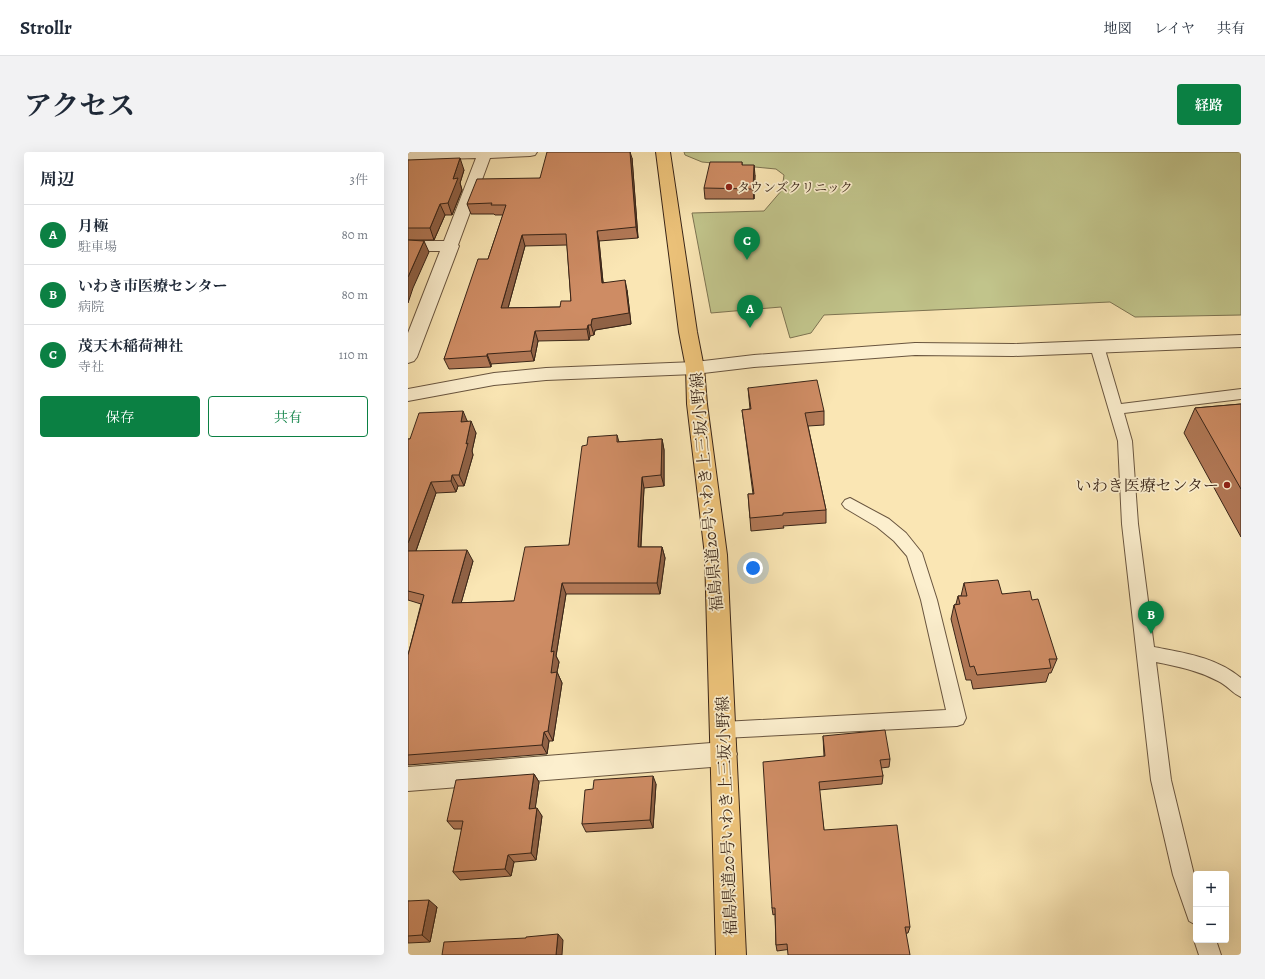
<!DOCTYPE html>
<html lang="ja">
<head>
<meta charset="utf-8">
<style>
	body { margin:0; font-family:Alegreya,"Noto Serif JP",serif; background:#f2f2f3; color:#1f2937 }
	.controls { position:absolute; right:12px; bottom:12px; display:grid; overflow:hidden; border-radius:4px; box-shadow:0 4px 16px #0002 }
	.controls button { width:36px; height:36px; display:grid; place-items:center; padding:0; border:0; border-bottom:1px solid #e0e1e3; background:#fff; color:#1f2937; font:20px sans-serif }
	.you { position:absolute; left:345px; top:416px; width:14px; height:14px; margin:-10px; border:3px solid #fff; border-radius:50%; background:#1a73e8; box-shadow:0 0 0 6px #1a73e833 }
	.badge { display:grid; place-items:center; width:26px; height:26px; border-radius:50%; background:#0b8043; color:#fff; font-size:13px; font-weight:700 }
	.pin { position:absolute; translate:-50% -33px; filter:drop-shadow(0 1px 2px #0008) }
	.pin::after { content:''; position:absolute; top:21px; width:14px; height:12px; background:inherit; clip-path:polygon(0 0,100% 0,50% 100%) }
	.list { margin:0; padding:0; list-style:none }
	h2 { display:flex; justify-content:space-between; align-items:center; height:52px; margin:0; padding:0 16px; font-size:17px }
	h2 small { font-size:13px; font-weight:400; color:#747a83 }
	.list li { display:grid; grid-template-columns:26px 1fr auto; gap:12px; align-items:center; box-sizing:border-box; height:60px; padding:0 16px; border-top:1px solid #e0e1e3 }
	.list b { display:block; font-size:15px; white-space:nowrap }
	.list p { margin:0; font-size:13px; white-space:nowrap; color:#747a83 }
	.list em { font-size:13px; font-style:normal; color:#747a83 }
	.actions { display:flex; gap:8px; padding:12px 16px }
	.actions a { flex:1; padding:9px 0; border:1px solid #0b8043; border-radius:4px; text-align:center; font-size:14px; color:#0b8043 }
	.actions .main { background:#0b8043; color:#fff }
	.map { position:relative; flex:none; width:833px; height:803px; overflow:hidden; border-radius:4px }
	header { display:flex; align-items:center; gap:24px; box-sizing:border-box; height:56px; padding:0 20px; background:#fff; border-bottom:1px solid #e0e1e3 }
	header strong { font-size:19px }
	nav { display:flex; gap:22px; margin-inline-start:auto; font-size:14px }
	.intro { display:flex; align-items:center; justify-content:space-between; box-sizing:border-box; height:96px; padding:0 24px }
	h1 { margin:0; font-size:28px }
	.button { padding:10px 18px; border-radius:4px; background:#0b8043; color:#fff; font-size:14px; font-weight:700 }
	main { display:flex; gap:24px; padding:0 24px }
	aside { flex:1; background:#fff; border-radius:4px; box-shadow:0 4px 16px #0002 }
	.map>svg:first-child { display:block }
	.green { fill:#c1c48b; stroke:#7d7452 }
	.lines { fill:none; stroke-linecap:round; stroke-linejoin:round }
	.service-casing { stroke:#69553f; stroke-width:2 }
	.minor-casing { stroke:#69553f; stroke-width:2 }
	.tertiary-casing { stroke:#69553f; stroke-width:2 }
	.primary-casing { stroke:#392518; stroke-width:2 }
	.service { fill:#fcefce; fill-rule:evenodd }
	.minor { fill:#fcefce; fill-rule:evenodd }
	.tertiary { fill:#fcefce; fill-rule:evenodd }
	.primary { fill:#edc37a; fill-rule:evenodd }
	.wall { fill:#b17856; stroke:#392518; fill-rule:evenodd }
	.shaded-wall { fill:#906246; stroke:#392518 }
	.building { fill:#ce8c64; stroke:#392518; fill-rule:evenodd }
	.poi-dot { fill:#8f2418; stroke:#fcefce; stroke-width:1.5 }
	.labels { text-anchor:middle; stroke-width:3.5; stroke-linejoin:round; paint-order:stroke }
	.far-poi-label { font-size:13px; fill:#392518; stroke:#fcefce; text-anchor:start }
	.poi-label { font-size:16px; fill:#392518; stroke:#fcefce; text-anchor:end }
	.street-label { font-size:16px; fill:#392518; stroke:#fcefce }
</style>
</head>
<body>
<header>
<strong>Strollr</strong>
<nav><a>地図</a><a>レイヤ</a><a>共有</a></nav>
</header>
<div class="intro"><h1>アクセス</h1><a class="button">経路</a></div>
<main>
<aside>
<h2>周辺<small>3件</small></h2>
<ul class="list">
<li><span class="badge">A</span><div><b>月極</b><p>駐車場</p></div><em>80 m</em></li>
<li><span class="badge">B</span><div><b>いわき市医療センター</b><p>病院</p></div><em>80 m</em></li>
<li><span class="badge">C</span><div><b>茂天木稲荷神社</b><p>寺社</p></div><em>110 m</em></li>
</ul>
<div class="actions"><a class="main">保存</a><a>共有</a></div>
</aside>
<div class="map">
<svg width="833" height="803" viewBox="0 0 833 803">
	<rect width="100%" height="100%" fill="#fae6b4"/>
	<filter id="stains"><feTurbulence type="fractalNoise" baseFrequency=".005" numOctaves="4"/><feColorMatrix values="0 0 0 0 .2 0 0 0 0 .09 0 0 0 0 .02 0 0 0 .5 -.17"/></filter>
	<radialGradient id="worn" r=".72"><stop offset=".6" stop-color="#630" stop-opacity="0"/><stop offset="1" stop-color="#630" stop-opacity=".3"/></radialGradient>
	<path class="green" d="M276,0H833V163L727,165L702,150L416,163L403,181L382,186L373,155L303,161L284,61L356,59L374,38L376,23L368,17L294,10L277,3Z"/>
	<g class="lines">
		<g class="service-casing">
			<path id="service" d="M689,190L694,191L696,194L713,252L833,237V247L716,261L724,289L730,372L746,495C776,501 808,505 833,526V545C824,541 819,533 810,529C789,518 771,515 748,510L763,628L788,731V773L781,769L765,723L743,628L714,372L710,289L682,194L684,191Z
				M442,346L481,367L498,381L514,401L529,448L558,566L555,572L549,574L315,586L308,584L306,578L308,572L315,570L538,558L513,448L499,404L486,389L469,375L437,356L434,352L437,348Z
				M788,784V788H808L813,803H791L786,788Z"/>
		</g>
		<g class="minor-casing">
			<path id="minor" d="M0,0H129L127,3L122,4L82,6L50,93L51,94L9,205L6,209L0,211V181L32,99H0V89H36L68,6L0,8Z
				M316,590L325,594L329,602L325,610L316,614L0,639V615Z"/>
		</g>
		<g class="tertiary-casing">
			<path id="tertiary" d="M833,183V195L605,204L507,203L346,215L287,222L138,228L86,233L0,249V237L86,221L138,216L287,210L346,203L507,191L605,192Z"/>
		</g>
		<g class="primary-casing">
			<path id="primary" d="M248,0H262L289,180L296,216L299,252L319,403L338,803H308L297,403L279,252L278,216L271,180Z"/>
		</g>
		<use href="#service" class="service"/>
		<use href="#minor" class="minor"/>
		<use href="#tertiary" class="tertiary"/>
		<use href="#primary" class="primary"/>
	</g>
	<path class="wall" d="M224,6L230,86L191,89L195,130L219,138L223,172L187,178L186,183L182,184L181,188L130,189L126,209L83,212V215L41,217L36,207L80,107L95,63H87L86,62H63L59,52L132,26ZM159,93L163,149L152,155L100,156L117,94Z
		M0,8L56,18L52,31L54,38L44,63H37L26,88H0Z
		M334,10V13L347,23L346,47H297L296,36Z
		M340,236L416,259V273L400,274L418,358V371L375,374L376,376L343,379L340,342H345L336,272L334,258L342,257Z
		M833,252V385L776,281L787,256Z
		M60,269L68,281L64,299L65,303L56,334H50L48,340L28,341L8,399L65,409L53,451L106,449L161,393L179,293L209,283L211,290L254,287L256,298V334L236,336L233,395H254L257,406L252,442H158L148,504L151,510L149,520L154,531L145,589H141L139,602L0,613V503L13,452L0,448V287H2Z
		M556,431L594,442L624,448L649,507L643,521H641L638,530L565,537L563,528H558L543,467L546,453L548,452L550,444H553Z
		M415,584L482,607L481,615L473,616L475,624L474,632L411,638L416,678L502,775L500,781L369,799L368,793L367,762L365,763L364,756L416,604Z
		M126,622L131,630L127,656L134,664L128,708L106,710L103,724L52,728L45,720L54,677H46L39,669Z
		M248,632L245,676L178,680L174,672L185,637Z
		M0,749L29,755L22,790L0,791Z"/>
	<path class="shaded-wall" d="M222,0L224,6L230,86L228,75Z
		M52,6L56,18L52,31L54,38L44,63L40,51L45,27Z
		M346,13L347,23L346,47L345,37Z
		M32,52L37,63L26,88L22,76Z
		M189,79L191,89L196,141L194,131Z
		M114,83L117,94L97,167L93,156Z
		M16,89L21,100L5,136L0,151V125Z
		M217,128L219,138L223,172L187,178L186,183L183,173L184,167Z
		M180,173L182,184L181,188L179,177Z
		M127,179L130,189L126,209L123,199Z
		M79,202L83,212V215L79,204Z
		M55,259L60,271L53,270Z
		M63,269L68,281L64,299L65,303L56,334L51,323Z
		M254,287L256,298V334L253,323Z
		M44,323L50,334L48,340L43,329Z
		M234,325L236,336L232,406L230,395Z
		M23,330L28,341L4,410L0,404V391Z
		M254,395L257,406L252,442L249,431Z
		M59,398L65,409L50,462L44,451Z
		M154,431L158,442L148,504L151,510L149,520L154,531L145,589L140,579L143,521V500Z
		M136,580L141,589L139,602L134,593Z
		M126,622L131,630L126,665L121,657Z
		M245,624L248,632L245,676L242,668Z
		M129,656L134,664L128,708L123,701Z
		M100,703L106,710L103,724L97,717Z
		M21,748L29,755L22,790L14,783Z
		M150,782L155,788L154,803H148Z"/>
	<path class="building" d="M139,0H222L228,75L189,79L194,131L217,128L221,161L184,167L183,173H180L179,177L127,179L123,199L79,202V204L36,207L70,107H80L98,53H83L84,51L59,52L69,27L132,26ZM158,82L163,149H153L152,155L93,156L114,83Z
		M52,6L45,27L50,26L40,51L32,52L22,76H0V8Z
		M302,10H334V13H346L345,37L296,36Z
		M0,88L16,89L0,125Z
		M409,228L416,259L397,261L418,358L375,361V363L342,366L340,342H346L334,258L343,257L340,236Z
		M833,252V337L787,256Z
		M55,259L53,270L63,269L58,292L60,291L51,323H44L43,329L23,330L0,391V287H2L11,261Z
		M209,283V290L254,287L253,323L234,325L230,395H254L249,431H154L143,500L146,499L143,521L149,520L140,579L136,580L134,593L0,603V503L16,443L0,439V399L59,398L44,451L106,449L117,395L161,393L174,294L179,293L180,285Z
		M590,428L594,442L622,439L624,448L630,447L649,507H641L643,516L569,523L566,514L562,515L546,453L552,452L550,444H559L556,431Z
		M477,578L482,607L472,608L475,624L411,630L416,678L489,673L502,775H497L502,803H380L379,792L368,793L367,756H364L355,610L417,604L415,584Z
		M126,622L121,657L129,656L123,701L100,703L97,717L45,720L55,669H39L48,628Z
		M245,624L242,668L174,672L177,638L185,637L186,628Z
		M21,748L14,783L0,784V749Z
		M150,782L148,803H34L36,790L118,786V785Z"/>
	<g class="poi-dot">
		<circle cx="321" cy="35" r="4"/>
		<circle cx="819" cy="333" r="4"/>
	</g>
	<g class="labels">
		<g class="far-poi-label">
			<text x="329" y="40">タウンズクリニック</text>
		</g>
		<g class="poi-label">
			<text x="811" y="339">いわき医療センター</text>
		</g>
		<g class="street-label">
			<text transform="translate(298 340) rotate(-95)" y="6">福島県道20号いわき上三坂小野線</text>
			<text transform="translate(318 664) rotate(-92)" y="6">福島県道20号いわき上三坂小野線</text>
		</g>
	</g>
	<rect width="100%" height="100%" filter="url(#stains)"/>
	<rect width="100%" height="100%" fill="url(#worn)"/>
</svg>
<div class="controls">
<button>+</button>
<button>−</button>
</div>
<div class="you"></div>
<div class="pin badge" style="left:342px;top:176px">A</div>
<div class="pin badge" style="left:743px;top:482px">B</div>
<div class="pin badge" style="left:339px;top:108px">C</div>
</div>
</main>
</body>
</html>
